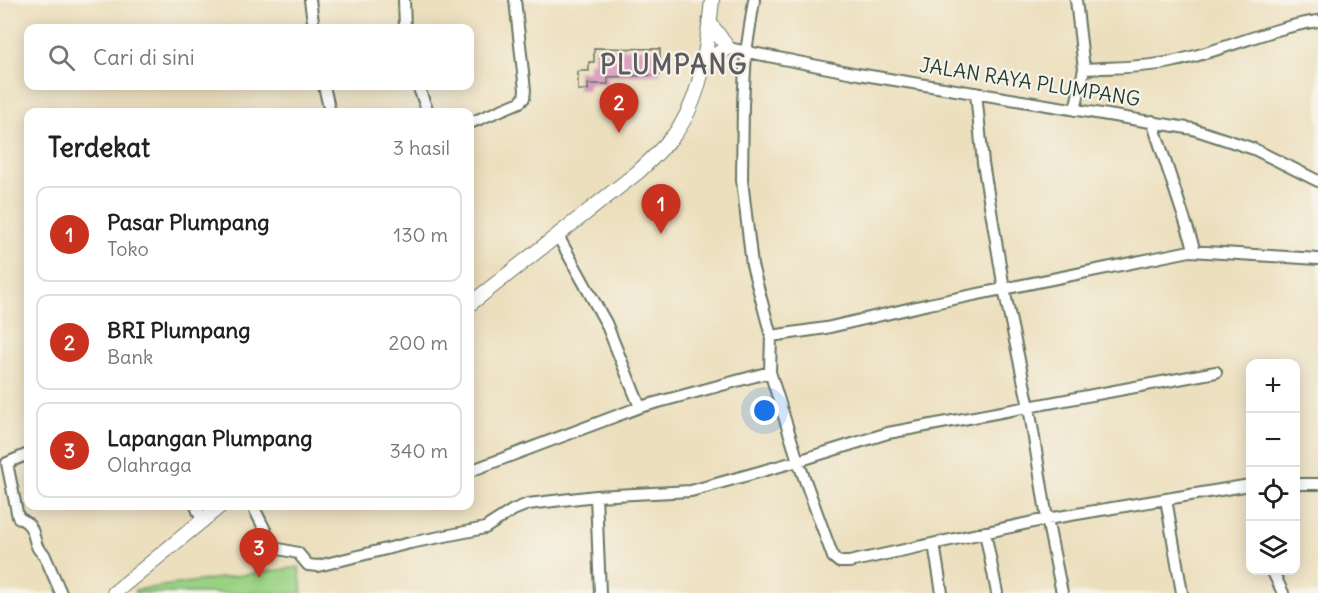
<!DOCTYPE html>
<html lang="id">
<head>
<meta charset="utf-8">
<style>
	body { margin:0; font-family:Delius,sans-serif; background:#f2f2f2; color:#222 }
	.controls { position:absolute; right:18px; bottom:18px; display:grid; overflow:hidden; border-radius:12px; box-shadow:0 3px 15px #0003 }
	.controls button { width:54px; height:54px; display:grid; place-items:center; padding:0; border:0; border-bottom:2px solid #e0e0e0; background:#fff; color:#222; font:30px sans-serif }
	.you { position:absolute; left:765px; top:411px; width:21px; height:21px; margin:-15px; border:4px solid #fff; border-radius:50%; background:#1a73e8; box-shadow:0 0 0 9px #1a73e833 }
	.badge { display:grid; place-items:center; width:39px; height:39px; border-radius:50%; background:#c8321e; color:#fff; font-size:20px; font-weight:700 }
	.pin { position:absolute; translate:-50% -50px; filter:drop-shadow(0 2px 3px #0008) }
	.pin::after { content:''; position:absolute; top:32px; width:21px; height:18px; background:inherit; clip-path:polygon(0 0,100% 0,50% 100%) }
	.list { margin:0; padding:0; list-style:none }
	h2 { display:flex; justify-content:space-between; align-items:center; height:78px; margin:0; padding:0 24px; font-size:26px }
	h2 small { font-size:20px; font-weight:400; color:#767676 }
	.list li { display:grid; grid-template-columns:39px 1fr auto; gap:18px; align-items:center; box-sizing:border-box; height:96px; margin:0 12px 12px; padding:0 12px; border:2px solid #e0e0e0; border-radius:12px }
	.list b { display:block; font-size:22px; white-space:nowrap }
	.list p { margin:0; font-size:20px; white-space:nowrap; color:#767676 }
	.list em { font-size:20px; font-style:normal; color:#767676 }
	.icon { flex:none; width:33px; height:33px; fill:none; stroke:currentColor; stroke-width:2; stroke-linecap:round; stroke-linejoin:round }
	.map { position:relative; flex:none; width:1318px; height:593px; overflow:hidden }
	.search { position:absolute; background:#fff; box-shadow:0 3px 15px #0003; left:24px; top:24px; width:450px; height:66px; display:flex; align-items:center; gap:15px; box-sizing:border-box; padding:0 21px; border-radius:12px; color:#767676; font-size:22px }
	.panel { position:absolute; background:#fff; box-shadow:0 3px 15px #0003; left:24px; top:108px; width:450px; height:402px; border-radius:12px }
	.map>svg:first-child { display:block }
	.grass { fill:#9ad284; stroke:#5c885c; stroke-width:1.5 }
	.building { fill:#d18fb8 }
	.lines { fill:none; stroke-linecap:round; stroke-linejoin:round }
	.minor-casing { stroke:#677664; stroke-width:14 }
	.major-casing { stroke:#677664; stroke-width:16 }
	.minor { stroke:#fff; stroke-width:10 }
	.major { stroke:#fff; stroke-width:14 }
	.labels { text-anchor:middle; stroke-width:4.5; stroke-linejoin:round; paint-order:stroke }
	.street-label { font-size:20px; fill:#1f3d34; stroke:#f7f3e8 }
	.district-label { font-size:26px; font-weight:bold; letter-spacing:1.5px; fill:#5d5a62; stroke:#f7f3e8 }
</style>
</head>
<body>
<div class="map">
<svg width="1318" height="593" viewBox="0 0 1318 593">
	<rect width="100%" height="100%" fill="#f7f3e8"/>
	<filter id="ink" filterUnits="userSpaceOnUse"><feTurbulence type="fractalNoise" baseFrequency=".0167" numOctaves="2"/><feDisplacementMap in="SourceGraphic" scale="12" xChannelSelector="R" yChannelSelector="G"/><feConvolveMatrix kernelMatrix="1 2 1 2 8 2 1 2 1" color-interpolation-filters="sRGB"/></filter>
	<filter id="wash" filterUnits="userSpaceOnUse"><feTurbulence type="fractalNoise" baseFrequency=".008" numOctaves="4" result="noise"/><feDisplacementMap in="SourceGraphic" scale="24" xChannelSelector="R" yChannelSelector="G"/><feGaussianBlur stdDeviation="1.35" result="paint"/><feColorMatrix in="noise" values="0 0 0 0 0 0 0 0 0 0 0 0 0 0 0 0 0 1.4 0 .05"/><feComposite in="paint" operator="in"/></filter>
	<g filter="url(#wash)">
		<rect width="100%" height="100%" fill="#ecdfbd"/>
		<path class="grass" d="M299,567L302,593H135V590Z"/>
		<g id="blocks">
			<path class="building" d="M594,48L660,49V75L608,77V84H588V90H578V71H589V62H594Z"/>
		</g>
	</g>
	<g filter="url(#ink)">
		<use href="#blocks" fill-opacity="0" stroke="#677664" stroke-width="1.5"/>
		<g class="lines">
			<g class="minor-casing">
				<path id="minor" d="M310,0L314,28
					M404,0L405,28
					M754,0L746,52L743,104L742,180L752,265L771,336L770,372L798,461L833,557L839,562H849L1047,519L1250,485
					M728,48L858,74L1193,129L1254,149L1318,181
					M1084,69C1112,67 1143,68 1171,62C1221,52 1268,28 1318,21
					M324,86L330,112
					M418,86L428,112
					M976,93L983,163L1004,289L1029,407L1047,519L1062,593
					M1075,110L1084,69L1076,0
					M1152,121L1195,251
					M470,123L520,102L524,98L525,90L515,0
					M558,236L606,323L640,407
					M771,336L826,328L929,304L1190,251L1318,259
					M28,454L7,463L18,517C21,519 24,520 27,523C37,531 32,548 44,554L61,593
					M470,471L640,407L770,372
					M1296,484H1318
					M596,496L600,593
					M1166,499L1182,593
					M196,506L202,521
					M253,506L274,548L298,553L308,565L318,566L410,543L485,528L513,510L528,504L596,496L691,491L798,461L888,433L1216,372
					M985,532L997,593
					M934,544L942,593
					M1272,570L1283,593"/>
			</g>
			<g class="major-casing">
				<path id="major" d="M703,61L728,48L709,22
					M470,304L638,172C651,160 663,148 674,135C703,97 707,45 712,0
					M114,593L220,506"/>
			</g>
			<use href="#minor" class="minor"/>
			<use href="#major" class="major"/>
		</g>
	</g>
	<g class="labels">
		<g class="street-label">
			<text transform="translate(1030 82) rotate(9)" y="7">JALAN RAYA PLUMPANG</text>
		</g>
		<g class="district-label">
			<text x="674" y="74">PLUMPANG</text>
		</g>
	</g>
</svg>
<div class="controls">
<button>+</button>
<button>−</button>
<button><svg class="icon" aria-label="locate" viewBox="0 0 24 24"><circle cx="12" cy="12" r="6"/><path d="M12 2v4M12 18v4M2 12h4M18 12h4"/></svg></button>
<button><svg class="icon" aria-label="layers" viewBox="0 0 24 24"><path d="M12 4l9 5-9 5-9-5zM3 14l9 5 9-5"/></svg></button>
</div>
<div class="you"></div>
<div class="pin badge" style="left:661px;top:234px">1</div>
<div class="pin badge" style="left:619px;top:133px">2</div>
<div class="pin badge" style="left:259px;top:578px">3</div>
<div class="search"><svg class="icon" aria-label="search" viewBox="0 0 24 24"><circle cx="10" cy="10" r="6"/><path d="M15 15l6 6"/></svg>Cari di sini</div>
<section class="panel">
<h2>Terdekat<small>3 hasil</small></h2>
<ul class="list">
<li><span class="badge">1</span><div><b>Pasar Plumpang</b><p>Toko</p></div><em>130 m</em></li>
<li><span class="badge">2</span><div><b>BRI Plumpang</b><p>Bank</p></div><em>200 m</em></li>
<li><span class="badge">3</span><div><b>Lapangan Plumpang</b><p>Olahraga</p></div><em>340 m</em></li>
</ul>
</section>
</div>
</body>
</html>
